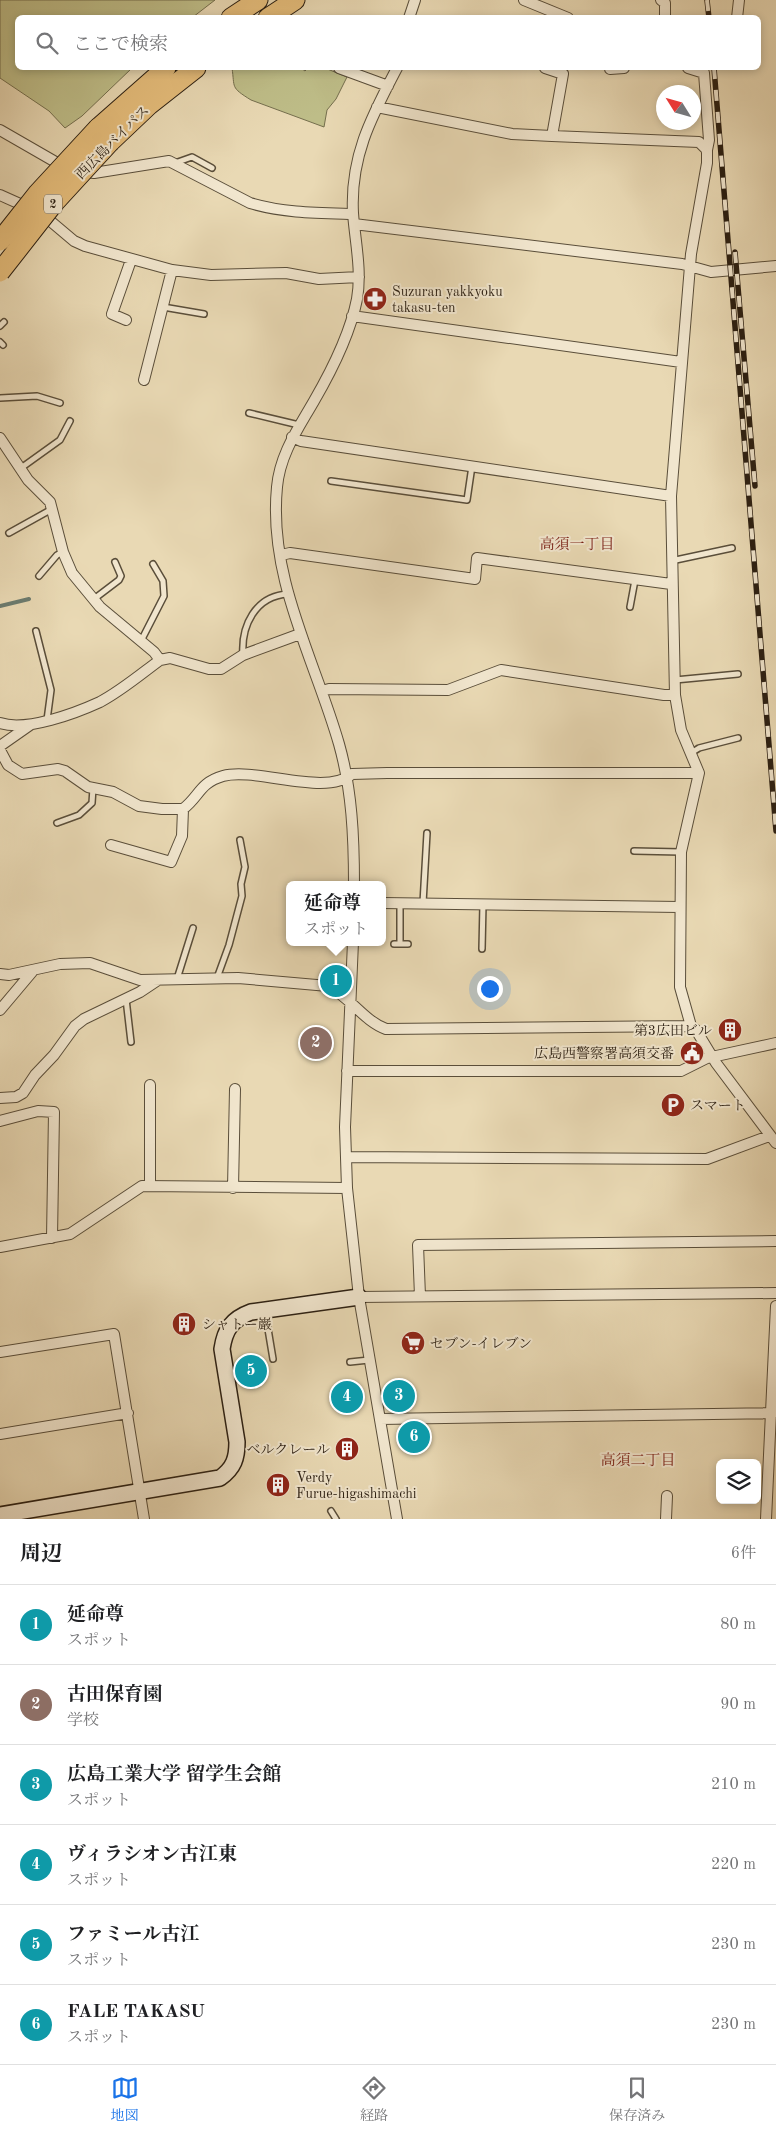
<!DOCTYPE html>
<html lang="ja">
<head>
<meta charset="utf-8">
<style>
	body { margin:0; font-family:"Old Standard TT","Noto Serif JP",serif; background:#f6f6f6; color:#202124 }
	.controls { position:absolute; right:15px; bottom:15px; display:grid; overflow:hidden; border-radius:8px; box-shadow:0 2px 8px #0003 }
	.controls button { width:45px; height:45px; display:grid; place-items:center; padding:0; border:0; border-bottom:1px solid #e0e0e0; background:#fff; color:#202124; font:25px sans-serif }
	.compass { position:absolute; left:656px; top:85px; width:45px; height:45px; border-radius:50%; background:#fff; box-shadow:0 2px 8px #0003; rotate:307deg }
	.you { position:absolute; left:489px; top:988px; width:18px; height:18px; margin:-12px; border:4px solid #fff; border-radius:50%; background:#1a73e8; box-shadow:0 0 0 8px #1a73e833 }
	.badge { display:grid; place-items:center; width:32px; height:32px; border-radius:50%; background:#1a73e8; color:#fff; font-size:16px; font-weight:700 }
	.pin { position:absolute; translate:-50% -50%; border:2px solid #fff; box-shadow:0 1px 5px #0006 }
	.popup { position:absolute; left:286px; top:881px; width:100px; height:65px; box-sizing:border-box; display:grid; place-content:center; border-radius:8px; background:#fff; filter:drop-shadow(0 1px 4px #0005); font-size:16px; white-space:nowrap; color:#757577 }
	.popup b { font-size:19px; color:#202124 }
	.popup::after { content:''; position:absolute; left:50%; top:100%; margin-left:-10px; border:10px solid transparent; border-top-color:#fff }
	.list { margin:0; padding:0; list-style:none }
	h2 { display:flex; justify-content:space-between; align-items:center; height:65px; margin:0; padding:0 20px; font-size:21px }
	h2 small { font-size:16px; font-weight:400; color:#757577 }
	.list li { display:grid; grid-template-columns:32px 1fr auto; gap:15px; align-items:center; box-sizing:border-box; height:80px; padding:0 20px; border-top:1px solid #e0e0e0 }
	.list b { display:block; font-size:19px; white-space:nowrap }
	.list p { margin:0; font-size:16px; white-space:nowrap; color:#757577 }
	.list em { font-size:16px; font-style:normal; color:#757577 }
	.icon { flex:none; width:28px; height:28px; fill:none; stroke:currentColor; stroke-width:2; stroke-linecap:round; stroke-linejoin:round }
	.map { position:relative; flex:none; width:776px; height:1519px; overflow:hidden }
	.search { position:absolute; background:#fff; box-shadow:0 2px 8px #0003; left:15px; right:15px; top:15px; height:55px; display:flex; align-items:center; gap:12px; box-sizing:border-box; padding:0 18px; border-radius:8px; color:#757577; font-size:19px }
	.sheet { height:545px; background:#fff }
	nav { display:flex; justify-content:space-around; align-items:center; box-sizing:border-box; height:70px; border-top:1px solid #e0e0e0; background:#fff; font-size:14px; color:#757577 }
	nav a { display:grid; justify-items:center; gap:2px }
	nav .on { color:#1a73e8 }
	.map>svg:first-child { display:block }
	.green { fill:#bebd88; stroke:#746e4d }
	.lines { fill:none; stroke-linecap:round; stroke-linejoin:round }
	.stream { stroke:#6c7c70; stroke-width:4 }
	.lane-casing { stroke:#5a4e3a; stroke-width:8 }
	.street-casing { stroke:#5a4e3a; stroke-width:12 }
	.secondary-casing { stroke:#2b1f12; stroke-width:18 }
	.highway-casing { stroke:#2b1f12; stroke-width:21 }
	.lane { stroke:#f1e6ce; stroke-width:5 }
	.street { stroke:#f1e6ce; stroke-width:10 }
	.secondary { stroke:#f1e6ce; stroke-width:15 }
	.highway { stroke:#e4bc7a; stroke-width:19 }
	.rail-casing { stroke:#2b1f12; stroke-width:5.5 }
	.rail { stroke:#f1e6ce; stroke-width:4; stroke-dasharray:11; stroke-linecap:butt }
	.highway-bridge-casing { stroke:#2b1f12; stroke-width:21; stroke-linecap:butt }
	.highway-bridge { stroke:#e4bc7a; stroke-width:19 }
	.labels { text-anchor:middle; stroke-width:4; stroke-linejoin:round; paint-order:stroke }
	.shield { fill:#f1e6ce; stroke:#665b4a; stroke-width:1 }
	.shield-label { font-size:12px; font-weight:bold; fill:#2b1f12 }
	.street-label { font-size:14px; fill:#2b1f12; stroke:#f1e6ce }
	.poi-label { font-size:14px; fill:#2b1f12; stroke:#f1e6ce; text-anchor:start }
	.neighbourhood-label { font-size:15px; fill:#7a1f14; stroke:#f1e6ce }
</style>
</head>
<body>
<div class="map">
<svg width="776" height="1519" viewBox="0 0 776 1519">
	<rect width="100%" height="100%" fill="#e9d9b4"/>
	<filter id="stains"><feTurbulence type="fractalNoise" baseFrequency=".004" numOctaves="4"/><feColorMatrix values="0 0 0 0 .2 0 0 0 0 .09 0 0 0 0 .02 0 0 0 .5 -.17"/></filter>
	<radialGradient id="worn" r=".72"><stop offset=".6" stop-color="#630" stop-opacity="0"/><stop offset="1" stop-color="#630" stop-opacity=".3"/></radialGradient>
	<path class="green" d="M0,0H215L193,17L18,18V68H132L82,116L65,128L49,111L0,78Z
		M232,68H301L305,71L308,68H325L347,77L336,99L327,110L324,127L251,100C230,87 235,88 232,68Z"/>
	<g class="lines">
		<path class="stream" d="M0,606L29,599"/>
		<g class="lane-casing">
			<path id="lane" d="M175,163L192,157L212,168
				M163,307L204,314
				M0,326L4,322
				M0,342L3,345
				M0,398L37,396L60,403
				M249,413L299,425
				M21,468L60,440L70,421
				M331,481L467,500L472,466
				M9,533L52,509
				M671,561L732,548
				M39,576L57,555L63,552
				M94,599L119,580L121,576L115,562
				M630,607L635,580
				M36,631L51,690L47,720
				M141,641L164,596L163,581L153,564
				M243,655C241,626 255,596 288,594
				M675,680L738,674
				M691,753L699,748L738,738
				M57,823L79,815L92,803L93,788
				M634,851L681,852
				M400,903V944
				M423,903L427,833
				M394,944H408
				M482,949L483,904
				M217,978L229,945L242,896L241,884L245,867L240,840
				M177,979L193,928
				M126,999L131,1042
				M265,1311L273,1359
				M350,1362L369,1360
				M331,1511L336,1519"/>
		</g>
		<g class="street-casing">
			<path id="street" d="M524,0L568,18
				M661,0L665,3V18
				M409,18L415,0
				M737,18L739,0
				M339,68L388,86
				M545,68L563,74L552,136L699,142L707,150V163L691,254L671,496L675,695L681,730L699,773L681,852L680,987L691,1026L696,1030L716,1063L776,1143
				M688,68L704,73L709,140L707,150
				M610,69L624,68
				M377,107L512,134L552,136
				M0,130L66,168
				M80,171L94,173L169,161L250,203C283,213 318,213 353,214
				M0,195L29,208
				M42,214L74,241L85,246L172,270L211,275L286,273L319,279L359,277
				M354,224L682,264L711,272L776,266
				M352,316L681,362
				M126,320L112,314L131,260
				M144,380L172,270
				M292,437L301,441L671,496
				M0,438L28,480L50,502L63,552L72,573L100,607L154,652L160,660L170,658L209,669H221L243,655L300,634
				M281,555L290,553L475,579L477,558L671,584
				M322,691L329,689L448,690L501,670L664,695H675
				M0,723C26,732 76,713 100,702C121,691 141,674 160,660
				M0,746L30,725
				M0,750L8,765L22,774L58,769L65,771L88,787L113,792L139,806L162,809H183C200,796 199,783 223,776C256,767 326,797 352,774L387,773H699
				M111,845L171,862L182,836L183,809
				M354,885C354,837 352,790 339,744C315,660 268,578 277,487C280,454 298,429 314,401C332,370 350,335 357,299C362,270 355,241 353,213C350,156 372,116 397,68
				M382,903L680,907
				M353,942L345,1127L347,1188L359,1297L397,1519
				M0,974L9,975L60,964L90,963L140,980L238,978L328,986C350,997 364,1021 386,1029L691,1026
				M0,1010L32,972
				M347,1071H681L707,1058L776,1043
				M0,1098L16,1097L23,1093L35,1075L54,1055L75,1026L84,1019L140,992L158,980
				M0,1121L38,1111L54,1112L52,1238
				M347,1157L707,1159L769,1136
				M150,1186V1085
				M233,1188L235,1089
				M0,1247L70,1234L142,1186L347,1188
				M420,1296L418,1245L776,1241
				M359,1297L776,1293
				M0,1352L114,1334L144,1519
				M380,1419L773,1413
				M0,1434L128,1413
				M666,1519L667,1496
				M766,1519L776,1306"/>
		</g>
		<g class="secondary-casing">
			<path id="secondary" d="M0,1515L220,1478C234,1468 237,1458 237,1442L222,1349C225,1329 232,1319 251,1312L359,1297"/>
		</g>
		<g class="highway-casing">
			<path id="highway" d="M231,18L258,0
				M268,18L295,0
				M98,128L166,68
				M110,142L149,105L196,68"/>
		</g>
		<use href="#lane" class="lane"/>
		<use href="#street" class="street"/>
		<use href="#secondary" class="secondary"/>
		<use href="#highway" class="highway"/>
		<g class="rail-casing">
			<path id="rail" d="M707,0L709,18
				M714,68L776,831
				M735,252L755,486"/>
		</g>
		<use href="#rail" class="rail"/>
		<g class="highway-bridge-casing">
			<path id="highway-bridge" d="M0,241L38,193L98,128
				M0,272L54,203L110,142"/>
		</g>
		<use href="#highway-bridge" class="highway-bridge"/>
	</g>
	<defs>
		<g id="pharmacy-disc" transform="scale(1.25)"><circle r="9.5" fill="#8f2418" stroke="#f1e6ce"/><path d="M-2-6h4v4h4v4h-4v4h-4v-4h-4v-4h4Z" fill="#fff"/></g>
		<g id="building-disc" transform="scale(1.25)"><circle r="9.5" fill="#8f2418" stroke="#f1e6ce"/><path d="M-4-6H4V6H1V3H-1V6H-4ZM-2.5-4.3h1.7v1.8h-1.7ZM.8-4.3h1.7v1.8H.8ZM-2.5-1h1.7V.8h-1.7ZM.8-1h1.7V.8H.8Z" fill="#fff"/></g>
		<g id="civic-disc" transform="scale(1.25)"><circle r="9.5" fill="#8f2418" stroke="#f1e6ce"/><path d="M-.6-6.5H3V-4.5H.6V-3L4-1V1h2V6H-6V1h2V-1L-.6-3ZM-1.2 2.5V6h2.4V2.5Z" fill="#fff"/></g>
		<g id="parking-disc" transform="scale(1.25)"><circle r="9.5" fill="#8f2418" stroke="#f1e6ce"/><path d="M-3.5-5.5H1a3.5 3.5 0 0 1 0 7H-1V5.5H-3.5ZM-1-3.4V-.6H.8a1.4 1.4 0 0 0 0-2.8Z" fill="#fff"/></g>
		<g id="supermarket-disc" transform="scale(1.25)"><circle r="9.5" fill="#8f2418" stroke="#f1e6ce"/><path d="M-6-5.5h2.5l.6 2H6L4.5 2H-2.5L-4.4-4H-6ZM-1.5 3.2a1.3 1.3 0 1 0 .1 0ZM3 3.2a1.3 1.3 0 1 0 .1 0Z" fill="#fff"/></g>
	</defs>
	<g fill-rule="evenodd">
		<use href="#pharmacy-disc" x="375" y="299"/>
		<use href="#building-disc" x="730" y="1030"/>
		<use href="#civic-disc" x="692" y="1053"/>
		<use href="#parking-disc" x="673" y="1105"/>
		<use href="#building-disc" x="184" y="1324"/>
		<use href="#supermarket-disc" x="413" y="1343"/>
		<use href="#building-disc" x="347" y="1449"/>
		<use href="#building-disc" x="278" y="1485"/>
	</g>
	<g class="labels">
		<rect class="shield" x="44" y="194.5" width="18" height="19" rx="4"/>
		<g class="shield-label">
			<text x="53" y="208">2</text>
		</g>
		<g class="street-label">
			<text transform="translate(112 142) rotate(-45)" y="5">西広島バイパス</text>
		</g>
		<g class="poi-label">
			<text x="392" y="296">Suzuran yakkyoku<tspan x="392" dy="16">takasu-ten</tspan></text>
			<text x="712" y="1035" text-anchor="end">第3広田ビル</text>
			<text x="674" y="1058" text-anchor="end">広島西警察署高須交番</text>
			<text x="690" y="1110">スマート</text>
			<text x="202" y="1329">シャトー巌</text>
			<text x="430" y="1348">セブン-イレブン</text>
			<text x="330" y="1454" text-anchor="end">ベルクレール</text>
			<text x="296" y="1482">Verdy<tspan x="296" dy="16">Furue-higashimachi</tspan></text>
		</g>
		<g class="neighbourhood-label">
			<text x="577" y="549">高須一丁目</text>
			<text x="638" y="1465">高須二丁目</text>
		</g>
	</g>
	<rect width="100%" height="100%" filter="url(#stains)"/>
	<rect width="100%" height="100%" fill="url(#worn)"/>
</svg>
<div class="controls">
<button><svg class="icon" aria-label="layers" viewBox="0 0 24 24"><path d="M12 4l9 5-9 5-9-5zM3 14l9 5 9-5"/></svg></button>
</div>
<svg class="compass" viewBox="-18 -18 36 36"><path d="M0-13l5 13h-10z" fill="#e53935"/><path d="M0 13l5-13h-10z" fill="#757577"/></svg>
<div class="you"></div>
<div class="pin badge" style="left:336px;top:981px;background:#0f9aa8">1</div>
<div class="popup"><b>延命尊</b>スポット</div>
<div class="pin badge" style="left:316px;top:1043px;background:#8d6e63">2</div>
<div class="pin badge" style="left:399px;top:1396px;background:#0f9aa8">3</div>
<div class="pin badge" style="left:347px;top:1397px;background:#0f9aa8">4</div>
<div class="pin badge" style="left:251px;top:1371px;background:#0f9aa8">5</div>
<div class="pin badge" style="left:414px;top:1437px;background:#0f9aa8">6</div>
<div class="search"><svg class="icon" aria-label="search" viewBox="0 0 24 24"><circle cx="10" cy="10" r="6"/><path d="M15 15l6 6"/></svg>ここで検索</div>
</div>
<section class="sheet">
<h2>周辺<small>6件</small></h2>
<ul class="list">
<li><span class="badge" style="background:#0f9aa8">1</span><div><b>延命尊</b><p>スポット</p></div><em>80 m</em></li>
<li><span class="badge" style="background:#8d6e63">2</span><div><b>古田保育園</b><p>学校</p></div><em>90 m</em></li>
<li><span class="badge" style="background:#0f9aa8">3</span><div><b>広島工業大学 留学生会館</b><p>スポット</p></div><em>210 m</em></li>
<li><span class="badge" style="background:#0f9aa8">4</span><div><b>ヴィラシオン古江東</b><p>スポット</p></div><em>220 m</em></li>
<li><span class="badge" style="background:#0f9aa8">5</span><div><b>ファミール古江</b><p>スポット</p></div><em>230 m</em></li>
<li><span class="badge" style="background:#0f9aa8">6</span><div><b>FALE TAKASU</b><p>スポット</p></div><em>230 m</em></li>
</ul>
</section>
<nav>
<a class="on"><svg class="icon" aria-label="map" viewBox="0 0 24 24"><path d="M3 6l6-2 6 2 6-2v14l-6 2-6-2-6 2zM9 4v14M15 6v14"/></svg>地図</a>
<a><svg class="icon" aria-label="directions" viewBox="0 0 24 24"><path d="M12 3l9 9-9 9-9-9zM9 14v-3h6M13 9l2 2-2 2"/></svg>経路</a>
<a><svg class="icon" aria-label="saved" viewBox="0 0 24 24"><path d="M7 4h10v16l-5-4-5 4z"/></svg>保存済み</a>
</nav>
</body>
</html>
